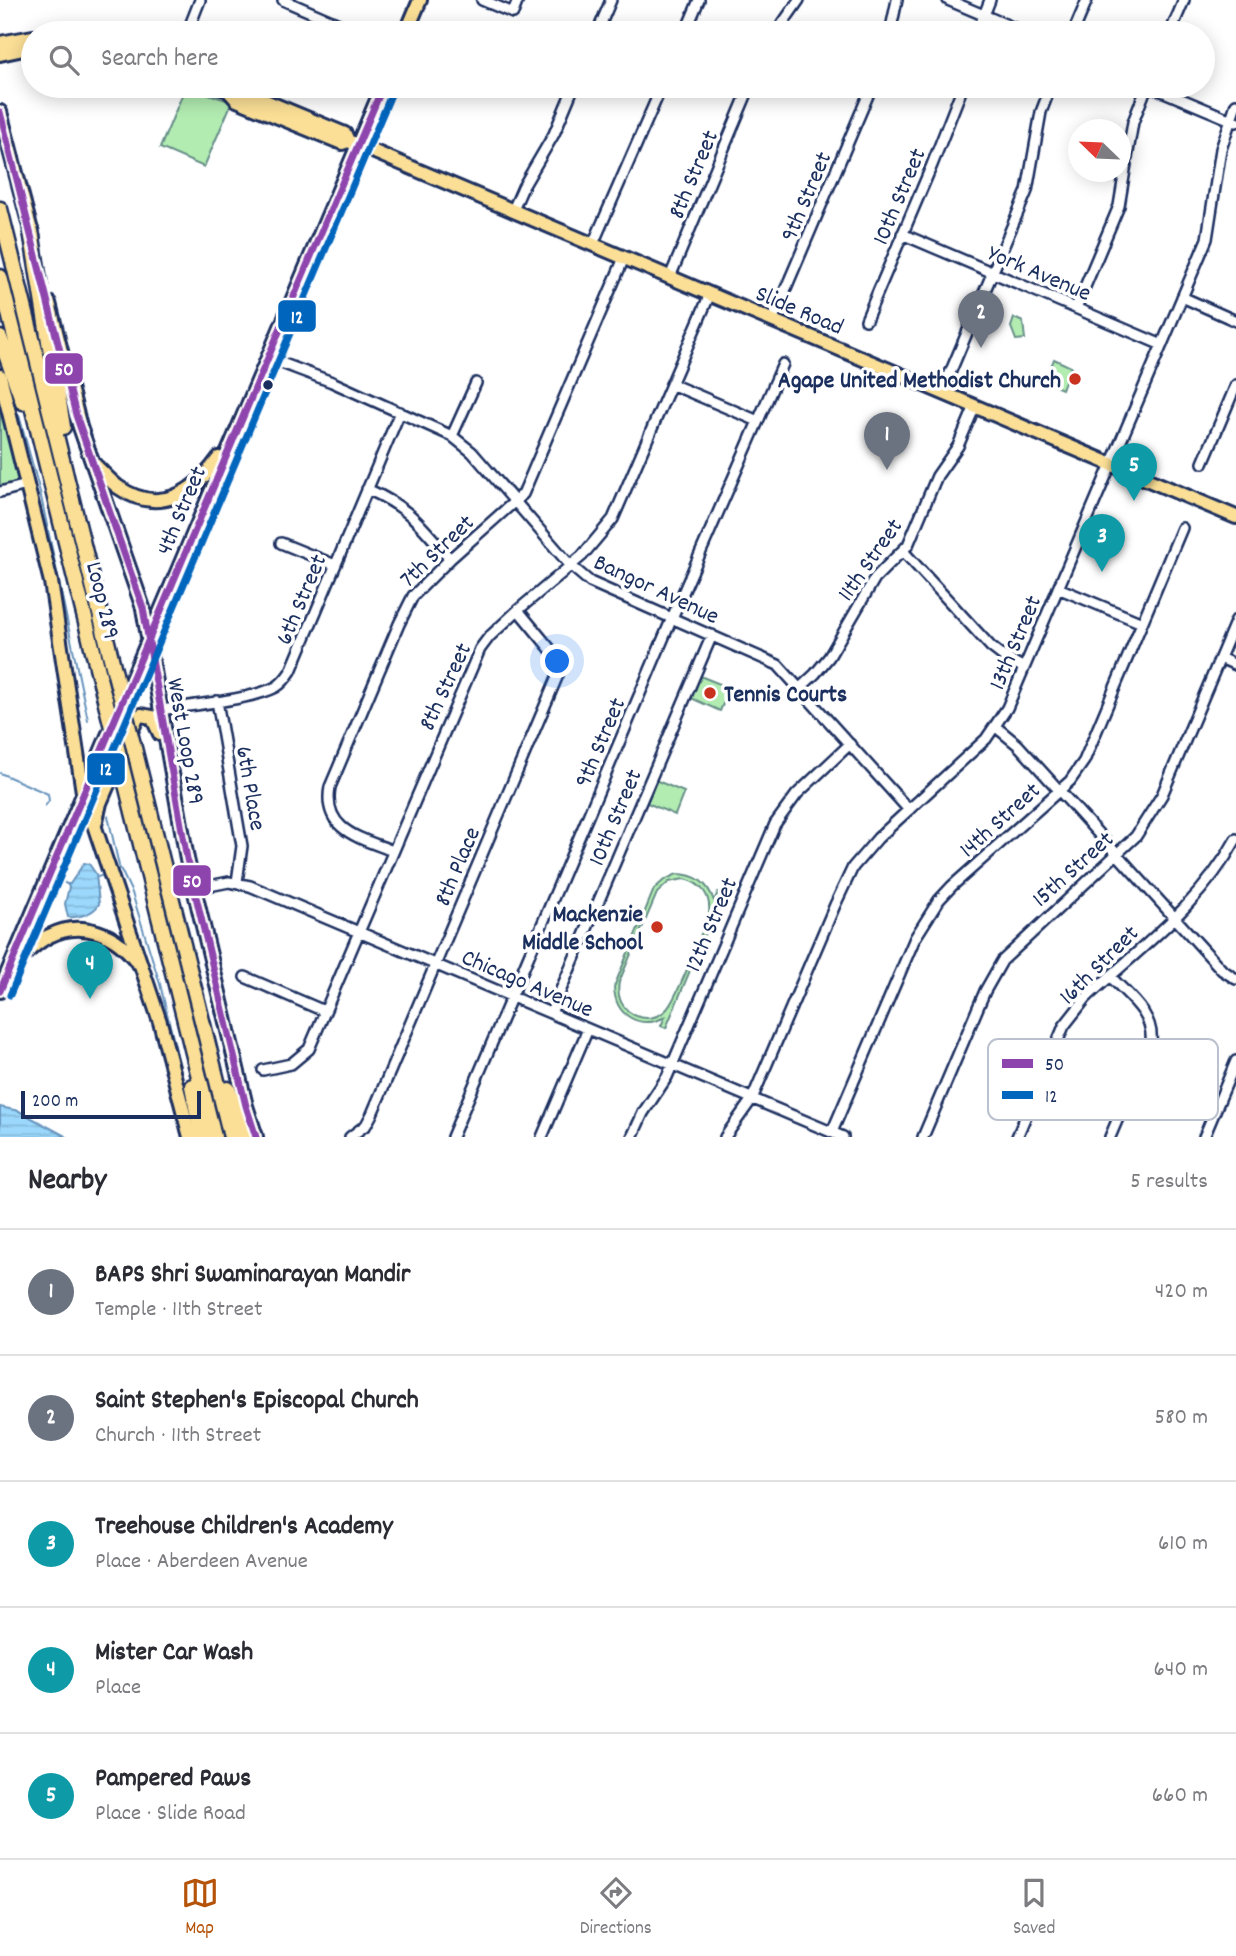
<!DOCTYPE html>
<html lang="en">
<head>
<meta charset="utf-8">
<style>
	body { margin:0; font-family:Dekko,sans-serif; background:#f7f7f7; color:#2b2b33 }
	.compass { position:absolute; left:1068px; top:119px; width:63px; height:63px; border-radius:50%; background:#fff; box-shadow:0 4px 18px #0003; rotate:293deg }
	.scale { position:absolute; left:21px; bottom:18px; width:180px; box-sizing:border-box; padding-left:7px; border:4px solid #1b2f5e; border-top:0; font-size:19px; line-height:24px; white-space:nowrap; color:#1b2f5e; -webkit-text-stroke:5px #fff; paint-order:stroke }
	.you { position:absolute; left:558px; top:662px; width:24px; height:24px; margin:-18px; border:5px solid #fff; border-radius:50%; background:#1a73e8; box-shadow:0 0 0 10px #1a73e833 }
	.badge { display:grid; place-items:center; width:46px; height:46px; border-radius:50%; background:#b45309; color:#fff; font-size:23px; font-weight:700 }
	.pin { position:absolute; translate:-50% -58px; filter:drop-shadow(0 2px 4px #0008) }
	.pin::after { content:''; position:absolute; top:37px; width:24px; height:21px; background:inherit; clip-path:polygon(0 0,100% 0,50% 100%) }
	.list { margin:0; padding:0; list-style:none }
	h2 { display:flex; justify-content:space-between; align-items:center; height:91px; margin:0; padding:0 28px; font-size:30px }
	h2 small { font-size:23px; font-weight:400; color:#7c7c81 }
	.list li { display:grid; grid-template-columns:46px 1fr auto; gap:21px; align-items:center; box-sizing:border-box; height:126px; padding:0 28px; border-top:2px solid #e1e1e2 }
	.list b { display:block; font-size:26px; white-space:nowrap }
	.list p { margin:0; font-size:23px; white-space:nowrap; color:#7c7c81 }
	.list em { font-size:23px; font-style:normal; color:#7c7c81 }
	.icon { flex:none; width:38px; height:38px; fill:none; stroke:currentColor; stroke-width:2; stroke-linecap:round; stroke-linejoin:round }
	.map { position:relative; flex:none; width:1236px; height:1137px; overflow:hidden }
	.search { position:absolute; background:#fff; box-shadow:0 4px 18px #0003; left:21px; right:21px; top:21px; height:77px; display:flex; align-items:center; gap:18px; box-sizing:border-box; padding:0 24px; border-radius:38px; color:#7c7c81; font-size:26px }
	.sheet { height:721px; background:#fff }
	nav { display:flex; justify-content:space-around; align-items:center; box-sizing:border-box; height:98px; border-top:2px solid #e1e1e2; background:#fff; font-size:19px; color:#7c7c81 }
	nav a { display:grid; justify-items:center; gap:4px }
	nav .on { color:#b45309 }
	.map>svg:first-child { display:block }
	.green { fill:#b2ecb1; stroke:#668e88; stroke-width:2; fill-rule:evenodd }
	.water { fill:url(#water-rules); stroke:#6894bd; stroke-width:2 }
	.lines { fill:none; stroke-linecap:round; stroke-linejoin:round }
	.stream { stroke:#6894bd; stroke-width:2 }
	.minor-casing { stroke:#1b2f5e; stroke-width:14 }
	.major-casing { stroke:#1b2f5e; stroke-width:18 }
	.highway-casing { stroke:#1b2f5e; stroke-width:19 }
	.minor { stroke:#fff; stroke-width:9 }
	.major { stroke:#fbdf96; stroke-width:12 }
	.highway { stroke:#fbdf96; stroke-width:14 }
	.highway-bridge-casing { stroke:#1b2f5e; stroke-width:19; stroke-linecap:butt }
	.highway-bridge { stroke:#fbdf96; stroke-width:14 }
	.bus-1-casing { stroke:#fff; stroke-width:12 }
	.bus-2-casing { stroke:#fff; stroke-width:12 }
	.bus-1 { stroke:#8e44ad; stroke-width:7 }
	.bus-2 { stroke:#0065bd; stroke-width:7 }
	.poi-dot { fill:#c8321e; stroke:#fff; stroke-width:2.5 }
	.bus-dot { fill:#1b2f5e; stroke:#fff; stroke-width:2.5 }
	.labels { text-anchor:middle; stroke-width:7; stroke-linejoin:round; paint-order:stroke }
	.street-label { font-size:24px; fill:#1b2f5e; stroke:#fff }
	.poi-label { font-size:24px; font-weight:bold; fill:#1b2f5e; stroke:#fff; text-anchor:end }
	.key { fill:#fff; stroke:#bbc1cf; stroke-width:2 }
	.key-label { font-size:19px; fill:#1b2f5e }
	.line-badge { stroke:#fff; stroke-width:2.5 }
	.badge-label { font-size:19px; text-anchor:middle; font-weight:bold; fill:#fff }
</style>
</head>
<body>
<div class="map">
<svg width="1236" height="1137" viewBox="0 0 1236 1137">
	<defs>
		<pattern id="water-rules" width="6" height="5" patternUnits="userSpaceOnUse" patternTransform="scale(1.75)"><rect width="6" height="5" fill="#9bd8fc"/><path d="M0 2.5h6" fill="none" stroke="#85bada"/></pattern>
	</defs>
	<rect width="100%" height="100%" fill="#fff"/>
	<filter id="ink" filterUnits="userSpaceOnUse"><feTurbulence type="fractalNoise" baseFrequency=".0143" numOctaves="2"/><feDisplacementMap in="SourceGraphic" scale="14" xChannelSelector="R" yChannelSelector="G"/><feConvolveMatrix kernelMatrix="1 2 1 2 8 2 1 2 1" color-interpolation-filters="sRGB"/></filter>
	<g filter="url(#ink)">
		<path class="green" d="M186,86L232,102L204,167L160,148Z
			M1014,318L1023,322L1025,339L1016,340L1011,327Z
			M1054,359L1071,367L1062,389L1045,382Z
			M0,396L20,476L17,483L0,487Z
			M700,676L730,688L720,711L691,698Z
			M655,780L684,792L675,815L645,802Z
			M677,874C696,874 708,883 714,901L718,892L722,894L666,1028L661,1026L665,1017C640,1030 615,1016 614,987L654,889L664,880ZM684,879C702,883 711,896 709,914C701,933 679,996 667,1009C657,1020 640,1021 628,1011C619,1003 617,993 619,982L657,893L669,882Z"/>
		<path class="water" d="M84,863L89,864L96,874L99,904C93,914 79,918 68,917L65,904L69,887L67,884H70Z
			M0,1107L19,1111L67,1137H0Z"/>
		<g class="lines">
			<path class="stream" d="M19,415L40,492L88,720
				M0,773L48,794L49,801L45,806
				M108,816L119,866
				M116,870L120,868L132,893L160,984L185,1088
				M97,877L101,876
				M60,881L67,884"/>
			<g class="minor-casing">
				<path id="minor" d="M283,0L359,33
					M482,0L513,13L518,0
					M948,0L1026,33
					M187,33L200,0
					M597,33L611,0
					M685,33L699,0
					M776,33L799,0
					M890,33L897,0
					M977,33L990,0
					M1073,33L1087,0
					M1170,33L1184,0
					M1150,86L1236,122
					M513,210L523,187L554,134L574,86
					M902,234L1162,345
					M593,244L662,86
					M670,277L750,86
					M1182,297L1236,321
					M1076,308L1119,206L1133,122L1147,86
					M866,320L932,165L963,86
					M772,321L872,86
					M268,358L332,382L452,436L472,452L570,565L590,582L778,665L909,810
					M671,384L758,421
					M942,392L1027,191L1041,112L1051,86
					M452,436L476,383
					M1203,463L1236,385
					M367,489C410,508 421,525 450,559
					M0,492L27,485
					M281,543L335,565
					M903,551L991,647L1004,657L1024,668
					M1058,588L1142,623
					M1220,658L1236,665
					M800,688L815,674L829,657L875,578L908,545L937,476L958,446L975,406
					M217,701L242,846L237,882
					M161,710C190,705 251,700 276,687C283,683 287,677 291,671L400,412
					M996,727L1018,745L1222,970L1236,979
					M393,851C361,838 322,831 330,787L399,624L413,596L450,559L523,494L624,258
					M194,889L229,882L250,886L843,1137
					M245,977L324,1011
					M551,1013L712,635
					M263,1070L291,1064L309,1049L480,649L489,637L518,610L582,556L613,519L710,294
					M832,1132L915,938L939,900L952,886L1070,781L1084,761L1182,528
					M350,1137L366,1125L372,1114L558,675V663L556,656L518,610
					M452,1137L672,618L783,364
					M542,1137L588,1029
					M632,1137L643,1113L667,1077L775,824L797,794L850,744
					M725,1137L752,1099L835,905L853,867L878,838L986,739L1007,708L1207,239L1221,149L1236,104
					M923,1137L985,991L1002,961L1136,836L1162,795L1236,620
					M1017,1137L1064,1026L1086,998C1139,949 1201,904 1236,839
					M1110,1137L1151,1041C1154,1013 1127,995 1110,976
					M1204,1137L1236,1061"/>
			</g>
			<g class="major-casing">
				<path id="major" d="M406,33L420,0
					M0,43L33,37
					M0,54L33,47
					M217,86L228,90L241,91L345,134L348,141
					M228,90L237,100L342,143L348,141L358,145L1236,517
					M0,112L33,238
					M49,303L80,427L143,608L187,859L246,1106L256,1137
					M0,376L51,582L83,792L160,1022L190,1137
					M94,464C102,472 109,480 118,487C159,516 194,493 219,458
					M95,825L100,803L137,718L141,715L152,717L160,734
					M14,964C25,954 36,942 49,936C82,919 117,934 137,962
					M0,991L383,86"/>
			</g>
			<g class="highway-casing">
				<path id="highway" d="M0,209L115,674
					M31,231L63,427
					M0,277L105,699
					M0,338L23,402
					M133,744L231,1137
					M122,768L214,1137
					M192,1086L202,1137
					M228,1089L245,1137"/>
			</g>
			<use href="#minor" class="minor"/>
			<use href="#major" class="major"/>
			<use href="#highway" class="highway"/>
			<g class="highway-bridge-casing">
				<path id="highway-bridge" d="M115,674L133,744
					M105,699L122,768"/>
			</g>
			<use href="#highway-bridge" class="highway-bridge"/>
			<g class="bus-1-casing">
				<path id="bus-1" d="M0,112L76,415L143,608L187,859L246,1106L256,1137
					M0,991L383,86"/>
			</g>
			<g class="bus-2-casing">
				<path id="bus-2" d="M10,995L393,90"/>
			</g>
			<use href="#bus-1" class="bus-1"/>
			<use href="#bus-2" class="bus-2"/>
		</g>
	</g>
	<g class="poi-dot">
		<circle cx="1075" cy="379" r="7"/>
		<circle cx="710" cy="693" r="7"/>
		<circle cx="657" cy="927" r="7"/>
	</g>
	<circle class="bus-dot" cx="268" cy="385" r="6"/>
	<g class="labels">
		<g class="street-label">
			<text transform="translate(692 174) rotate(-67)" y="8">8th Street</text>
			<text transform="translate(805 196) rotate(-67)" y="8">9th Street</text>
			<text transform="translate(898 196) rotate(-67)" y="8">10th Street</text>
			<text transform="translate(1040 272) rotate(23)" y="8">York Avenue</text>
			<text transform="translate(800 309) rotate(23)" y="8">Slide Road</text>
			<text transform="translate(180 510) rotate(-67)" y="8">4th Street</text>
			<text transform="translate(436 550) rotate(-44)" y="8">7th Street</text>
			<text transform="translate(869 559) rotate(-55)" y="8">11th Street</text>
			<text transform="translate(657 588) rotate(25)" y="8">Bangor Avenue</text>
			<text transform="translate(300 599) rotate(-67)" y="8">6th Street</text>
			<text transform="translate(104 600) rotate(76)" y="8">Loop 289</text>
			<text transform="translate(1014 642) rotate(-67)" y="8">13th Street</text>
			<text transform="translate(444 686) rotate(-65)" y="8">8th Street</text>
			<text transform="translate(187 741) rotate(80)" y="8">West Loop 289</text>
			<text transform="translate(599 742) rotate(-67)" y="8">9th Street</text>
			<text transform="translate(252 788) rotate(80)" y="8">6th Place</text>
			<text transform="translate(614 817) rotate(-67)" y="8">10th Street</text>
			<text transform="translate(999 819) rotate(-42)" y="8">14th Street</text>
			<text transform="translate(456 866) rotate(-67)" y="8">8th Place</text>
			<text transform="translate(1072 868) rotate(-42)" y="8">15th Street</text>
			<text transform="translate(710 924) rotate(-67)" y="8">12th Street</text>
			<text transform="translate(1098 964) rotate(-45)" y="8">16th Street</text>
			<text transform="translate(528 982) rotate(23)" y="8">Chicago Avenue</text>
		</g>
		<g class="poi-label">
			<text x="1061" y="387">Agape United Methodist Church</text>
			<text x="724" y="701" text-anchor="start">Tennis Courts</text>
			<text x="643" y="921">Mackenzie<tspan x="643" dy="28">Middle School</tspan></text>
		</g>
	</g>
	<rect x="988" y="1039" width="230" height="81" rx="10" class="key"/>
	<rect x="1002" y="1059" width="31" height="9" fill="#8e44ad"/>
	<rect x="1002" y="1091" width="31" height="8" fill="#0065bd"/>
	<g class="key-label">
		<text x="1045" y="1070">50</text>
		<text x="1045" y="1102">12</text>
	</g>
	<g class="line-badge">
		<rect x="277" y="299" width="40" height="34" rx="7" fill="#0065bd"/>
		<rect x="44" y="352" width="40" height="33" rx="7" fill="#8e44ad"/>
		<rect x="86" y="752" width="40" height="34" rx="7" fill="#0065bd"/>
		<rect x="172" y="864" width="40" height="33" rx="7" fill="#8e44ad"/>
	</g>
	<g class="badge-label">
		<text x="297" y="323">12</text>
		<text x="64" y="375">50</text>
		<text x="106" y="775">12</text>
		<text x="192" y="887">50</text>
	</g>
</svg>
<svg class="compass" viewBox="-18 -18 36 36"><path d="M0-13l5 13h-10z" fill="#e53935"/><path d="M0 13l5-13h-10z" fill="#7c7c81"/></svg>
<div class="scale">200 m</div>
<div class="you"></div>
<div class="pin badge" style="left:887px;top:470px;background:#6b7280">1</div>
<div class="pin badge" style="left:981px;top:348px;background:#6b7280">2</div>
<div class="pin badge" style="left:1102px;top:572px;background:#0f9aa8">3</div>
<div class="pin badge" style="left:90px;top:999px;background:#0f9aa8">4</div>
<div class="pin badge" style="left:1134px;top:501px;background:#0f9aa8">5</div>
<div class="search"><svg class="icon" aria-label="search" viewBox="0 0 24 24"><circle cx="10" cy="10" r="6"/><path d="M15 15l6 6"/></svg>Search here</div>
</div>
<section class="sheet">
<h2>Nearby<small>5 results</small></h2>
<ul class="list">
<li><span class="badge" style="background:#6b7280">1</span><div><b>BAPS Shri Swaminarayan Mandir</b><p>Temple · 11th Street</p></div><em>420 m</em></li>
<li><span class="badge" style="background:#6b7280">2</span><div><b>Saint Stephen's Episcopal Church</b><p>Church · 11th Street</p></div><em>580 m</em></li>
<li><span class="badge" style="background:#0f9aa8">3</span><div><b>Treehouse Children's Academy</b><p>Place · Aberdeen Avenue</p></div><em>610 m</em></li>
<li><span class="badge" style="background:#0f9aa8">4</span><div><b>Mister Car Wash</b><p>Place</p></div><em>640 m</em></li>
<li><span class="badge" style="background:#0f9aa8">5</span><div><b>Pampered Paws</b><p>Place · Slide Road</p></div><em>660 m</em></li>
</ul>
</section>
<nav>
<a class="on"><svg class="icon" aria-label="map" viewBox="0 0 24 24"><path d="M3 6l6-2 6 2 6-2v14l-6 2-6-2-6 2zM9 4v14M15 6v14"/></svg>Map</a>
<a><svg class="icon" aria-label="directions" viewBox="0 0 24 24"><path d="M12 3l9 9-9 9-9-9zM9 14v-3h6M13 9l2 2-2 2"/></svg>Directions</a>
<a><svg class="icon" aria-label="saved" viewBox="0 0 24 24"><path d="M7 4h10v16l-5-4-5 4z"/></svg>Saved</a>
</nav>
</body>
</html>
